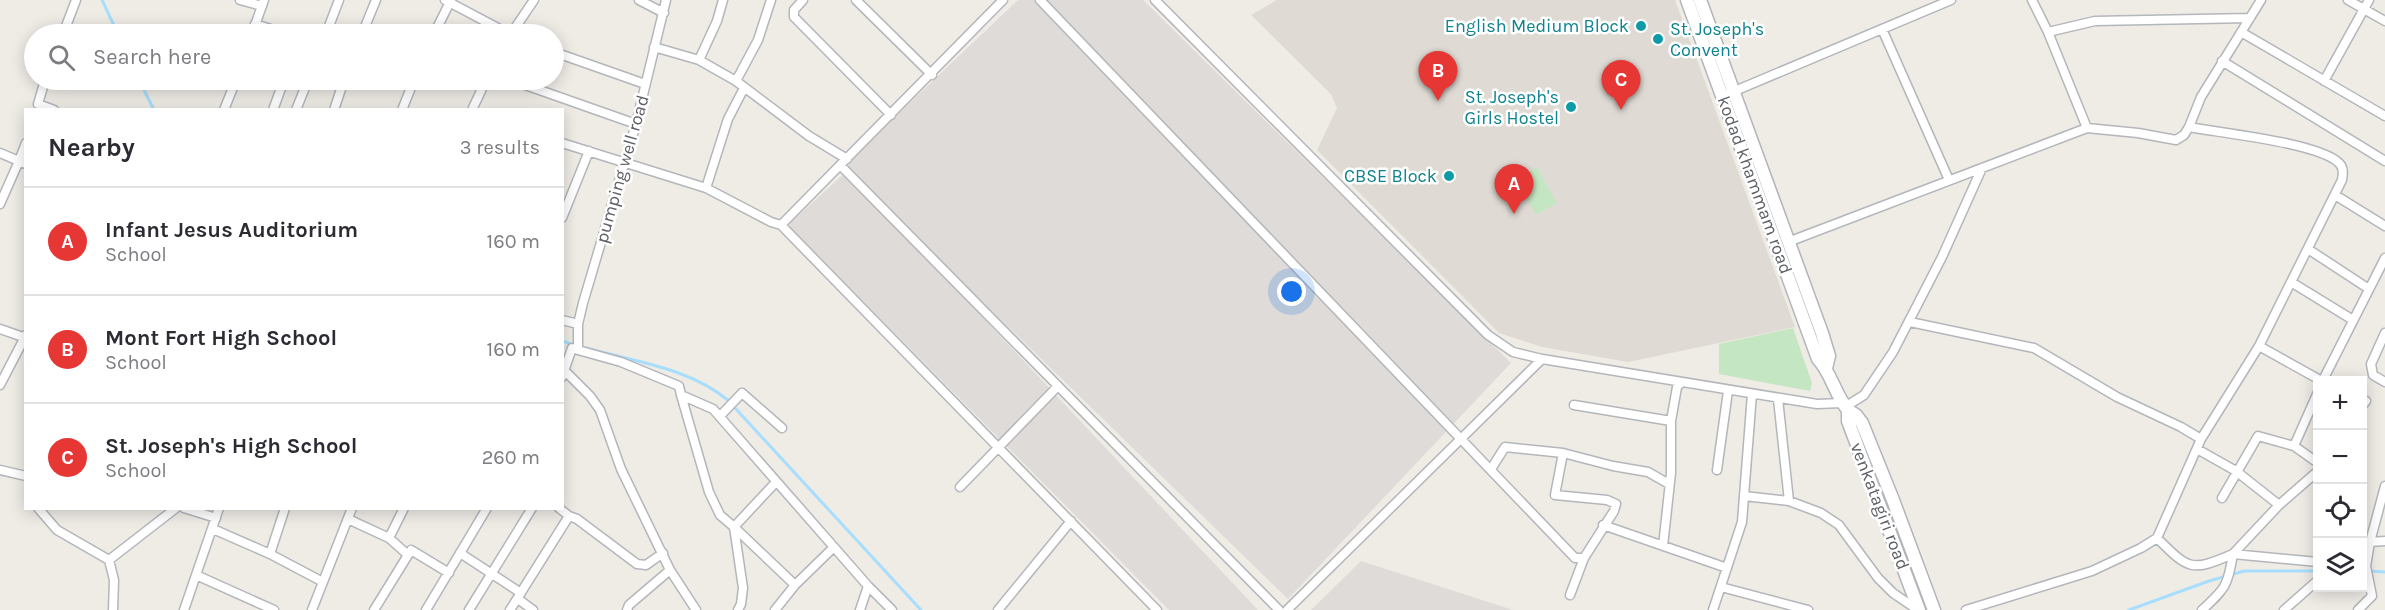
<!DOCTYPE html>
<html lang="en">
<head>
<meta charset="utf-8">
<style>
	body { margin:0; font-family:Karla,sans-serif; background:#f2f2f3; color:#2b2b33 }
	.controls { position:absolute; right:18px; bottom:18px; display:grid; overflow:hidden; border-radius:0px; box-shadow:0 3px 15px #0003 }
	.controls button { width:54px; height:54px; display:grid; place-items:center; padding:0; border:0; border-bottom:2px solid #e1e1e2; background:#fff; color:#2b2b33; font:30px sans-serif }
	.you { position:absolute; left:1292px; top:292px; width:21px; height:21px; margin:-15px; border:4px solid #fff; border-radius:50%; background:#1a73e8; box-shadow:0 0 0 9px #1a73e833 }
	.badge { display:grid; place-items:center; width:39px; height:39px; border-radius:50%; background:#e63735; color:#fff; font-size:20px; font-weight:700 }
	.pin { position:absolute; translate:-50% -50px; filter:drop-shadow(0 2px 3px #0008) }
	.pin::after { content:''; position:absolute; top:32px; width:21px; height:18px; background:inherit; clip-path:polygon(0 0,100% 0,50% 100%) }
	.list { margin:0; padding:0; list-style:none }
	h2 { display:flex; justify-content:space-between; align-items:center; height:78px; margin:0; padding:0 24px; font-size:26px }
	h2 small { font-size:20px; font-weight:400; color:#7c7c81 }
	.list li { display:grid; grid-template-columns:39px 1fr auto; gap:18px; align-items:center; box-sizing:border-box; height:108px; padding:0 24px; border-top:2px solid #e1e1e2 }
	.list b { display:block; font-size:22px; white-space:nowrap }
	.list p { margin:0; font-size:20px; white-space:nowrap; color:#7c7c81 }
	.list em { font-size:20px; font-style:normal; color:#7c7c81 }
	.icon { flex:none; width:33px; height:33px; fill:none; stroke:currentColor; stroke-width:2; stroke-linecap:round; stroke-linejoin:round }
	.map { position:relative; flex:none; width:2385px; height:610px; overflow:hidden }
	.search { position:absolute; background:#fff; box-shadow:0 3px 15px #0003; left:24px; top:24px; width:540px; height:66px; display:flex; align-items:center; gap:15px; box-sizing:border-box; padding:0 21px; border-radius:33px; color:#7c7c81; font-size:22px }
	.panel { position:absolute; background:#fff; box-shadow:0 3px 15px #0003; left:24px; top:108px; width:540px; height:402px; border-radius:0px }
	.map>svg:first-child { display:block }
	.industrial { fill:#dedbd8 }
	.education { fill:#dfdbd4 }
	.green { fill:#c5e6c3 }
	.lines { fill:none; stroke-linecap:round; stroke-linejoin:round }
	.stream { stroke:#a8defd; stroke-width:3 }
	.minor-casing { stroke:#b3b6ba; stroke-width:11 }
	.secondary-casing { stroke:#b2b5ba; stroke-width:15 }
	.minor { stroke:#fff; stroke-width:8 }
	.secondary { stroke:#fff; stroke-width:12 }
	.culture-dot { fill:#0f9aa8; stroke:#fff; stroke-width:2 }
	.labels { text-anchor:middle; stroke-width:5; stroke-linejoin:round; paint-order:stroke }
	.culture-label { font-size:18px; fill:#0d838f; stroke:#fff; text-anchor:end }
	.street-label { font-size:18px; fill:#5d6166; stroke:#fff }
</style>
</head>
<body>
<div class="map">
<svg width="2385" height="610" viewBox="0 0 2385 610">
	<rect width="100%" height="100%" fill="#efece6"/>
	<path class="industrial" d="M1018,0H1143L1511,363L1288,599L843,166Z
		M846,172L1258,610H1169L788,225Z
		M1361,561L1513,610H1311Z"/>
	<path class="education" d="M1277,0H1675L1795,327L1628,362L1542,347L1499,333L1317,150L1337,108L1331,94L1251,15Z"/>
	<path class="green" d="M1537,167L1557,203L1536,215L1516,179Z
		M1793,328L1812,383L1810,391L1719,374V344Z"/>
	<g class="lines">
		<path class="stream" d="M102,0L118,34
			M139,80L154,110
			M562,341L569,343
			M586,348C633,361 690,368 729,401
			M735,408L921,610
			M2370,571L2385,572
			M2129,610L2209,581L2244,571H2318"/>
		<g class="minor-casing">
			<path id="minor" d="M240,0L262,6
				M445,0L509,34
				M639,0L664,13
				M803,0L794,10V17L891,115
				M856,0L932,75
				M1040,0L1575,558H1584
				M1155,0L1488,335L1513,352L1542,359
				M2032,0L2048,32L2087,128
				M2348,0L2385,21
				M255,24L286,34
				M1882,29L1949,180
				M2048,32L2095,21L2250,18
				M2241,32L2385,116
				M63,34L76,0
				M252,34L264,0
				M326,34L339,0
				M362,34L376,0
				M434,34L451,0
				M511,34L534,0
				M654,47L699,60L736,81L809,136L847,159
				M554,52L645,84
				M699,60L717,21L723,0
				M2222,61L2385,161
				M45,80L38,104L54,110
				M511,80L636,124
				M736,81L758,40L771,0
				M2324,81L2369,0
				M1730,93L1951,0
				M224,110L236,80
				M273,110L284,80
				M296,110L308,80
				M334,110L344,80
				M402,110L414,80
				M472,110L486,80
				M562,143L706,188L771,222L781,225L1157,610
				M0,153L26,164
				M840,165L1279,610
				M706,188L728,119L744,88
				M2335,195L2385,226
				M0,204L19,161L26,143
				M562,218L589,151
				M781,225L1003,0
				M1788,242L2087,128L2138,133L2176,140L2184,135L2189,127L2201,97L2261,0
				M2308,249L2369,289
				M2291,282L2353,320
				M562,320L578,324
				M1910,322L2034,348L2117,397L2181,427L2201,439
				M0,329L26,338
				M2385,333L2371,364L2373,375L2385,382
				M2259,346L2320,380
				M578,350L621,362L679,386L681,395L713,409L868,586L892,610
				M565,371L590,396L600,410L621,469L670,570L696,610
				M562,377L572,348L578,350V324L583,303L636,124L666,0
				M2323,380L2385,258
				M0,385L26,335
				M681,395L709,492L720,515L734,527L743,588L741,604L738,610
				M1778,399L1789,501L1821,513L1839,525L1878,578L1893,593L1918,610
				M1574,405L1671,421
				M2362,406L2366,401
				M1845,407L1864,395L1893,352L1942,257L1982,168
				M720,416L742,393L782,428
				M2294,446L2318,392
				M2197,449L2236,471L2279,505
				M1563,453L1555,495L1607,500L1616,504L1614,511L1584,558L1570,595
				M1491,469L1505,447L1563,453L1613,466L1648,472L1669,484
				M0,470L26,476
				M1717,470L1728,391
				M2318,471L2279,505L2233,554L2318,562
				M960,487L1058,386
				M1744,496L1789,501
				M2222,498L2258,436L2294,446L2318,463
				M38,508L57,530L109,560L114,580L113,610
				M184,508L216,518
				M559,508L569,516L577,519L637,564L646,565L663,553
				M348,519L389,538L408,555L411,550L449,573
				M1603,525L1727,568
				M213,529L270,554L323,582
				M389,538L404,508
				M2157,538C2189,570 2191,572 2233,554
				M2370,542L2385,486
				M1663,546L1671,473V421L1677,387L1681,383
				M460,553L521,593
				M270,554L285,508
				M109,560L176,508
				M196,575L274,610
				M795,585L834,547
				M1721,587L1808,610
				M518,599L533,610
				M184,610L219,508
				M312,610L352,508
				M374,610L408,555
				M426,610L487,508
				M469,610L532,508
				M510,610L569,516
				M627,610L629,605L670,570
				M775,610L795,585L734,527L776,482
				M860,610L868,586
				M998,610L1071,521
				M1287,610L1542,359L1817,404L1842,403
				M1713,610L1742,522L1752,394
				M1966,610L2092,571L2141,548L2157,538L2201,439L2259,346L2342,180C2343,174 2344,168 2339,163C2319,143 2221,133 2189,127
				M2202,610C2225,589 2228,586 2233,554
				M2284,610L2318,580
				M2358,610L2372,596L2366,566L2370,542L2385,541"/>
		</g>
		<g class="secondary-casing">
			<path id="secondary" d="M1687,0L1818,359C1832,374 1835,395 1848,410V421L1919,610
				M1700,0L1822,333L1829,356L1826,368
				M1848,410L1856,415L1862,423L1893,500L1934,610"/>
		</g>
		<use href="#minor" class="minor"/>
		<use href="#secondary" class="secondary"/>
	</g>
	<g class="culture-dot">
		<circle cx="1641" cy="26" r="6"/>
		<circle cx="1658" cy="39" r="6"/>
		<circle cx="1571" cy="107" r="6"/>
		<circle cx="1449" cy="176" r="6"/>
	</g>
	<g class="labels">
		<g class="culture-label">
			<text x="1629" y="32">English Medium Block</text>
			<text x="1670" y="35" text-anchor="start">St. Joseph's<tspan x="1670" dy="21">Convent</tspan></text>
			<text x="1559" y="103">St. Joseph's<tspan x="1559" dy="21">Girls Hostel</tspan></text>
			<text x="1437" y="182">CBSE Block</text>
		</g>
		<g class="street-label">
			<text transform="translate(622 169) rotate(-74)" y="6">pumping well road</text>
			<text transform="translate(1755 185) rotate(70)" y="6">kodad khammam road</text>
			<text transform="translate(1880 506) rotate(69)" y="6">venkatagiri road</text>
		</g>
	</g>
</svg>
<div class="controls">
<button>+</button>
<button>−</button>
<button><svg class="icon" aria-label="locate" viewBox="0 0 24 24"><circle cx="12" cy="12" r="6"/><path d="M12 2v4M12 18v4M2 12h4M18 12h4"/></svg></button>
<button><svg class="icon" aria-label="layers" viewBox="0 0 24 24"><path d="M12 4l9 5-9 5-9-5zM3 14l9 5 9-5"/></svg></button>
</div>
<div class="you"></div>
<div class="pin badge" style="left:1514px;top:214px">A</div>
<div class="pin badge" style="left:1438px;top:101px">B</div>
<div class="pin badge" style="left:1621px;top:110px">C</div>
<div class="search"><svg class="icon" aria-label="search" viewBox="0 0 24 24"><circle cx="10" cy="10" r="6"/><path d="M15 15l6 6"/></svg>Search here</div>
<section class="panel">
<h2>Nearby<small>3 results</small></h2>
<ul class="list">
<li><span class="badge">A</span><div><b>Infant Jesus Auditorium</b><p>School</p></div><em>160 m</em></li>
<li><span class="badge">B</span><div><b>Mont Fort High School</b><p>School</p></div><em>160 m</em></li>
<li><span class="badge">C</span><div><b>St. Joseph's High School</b><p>School</p></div><em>260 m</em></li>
</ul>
</section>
</div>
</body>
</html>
